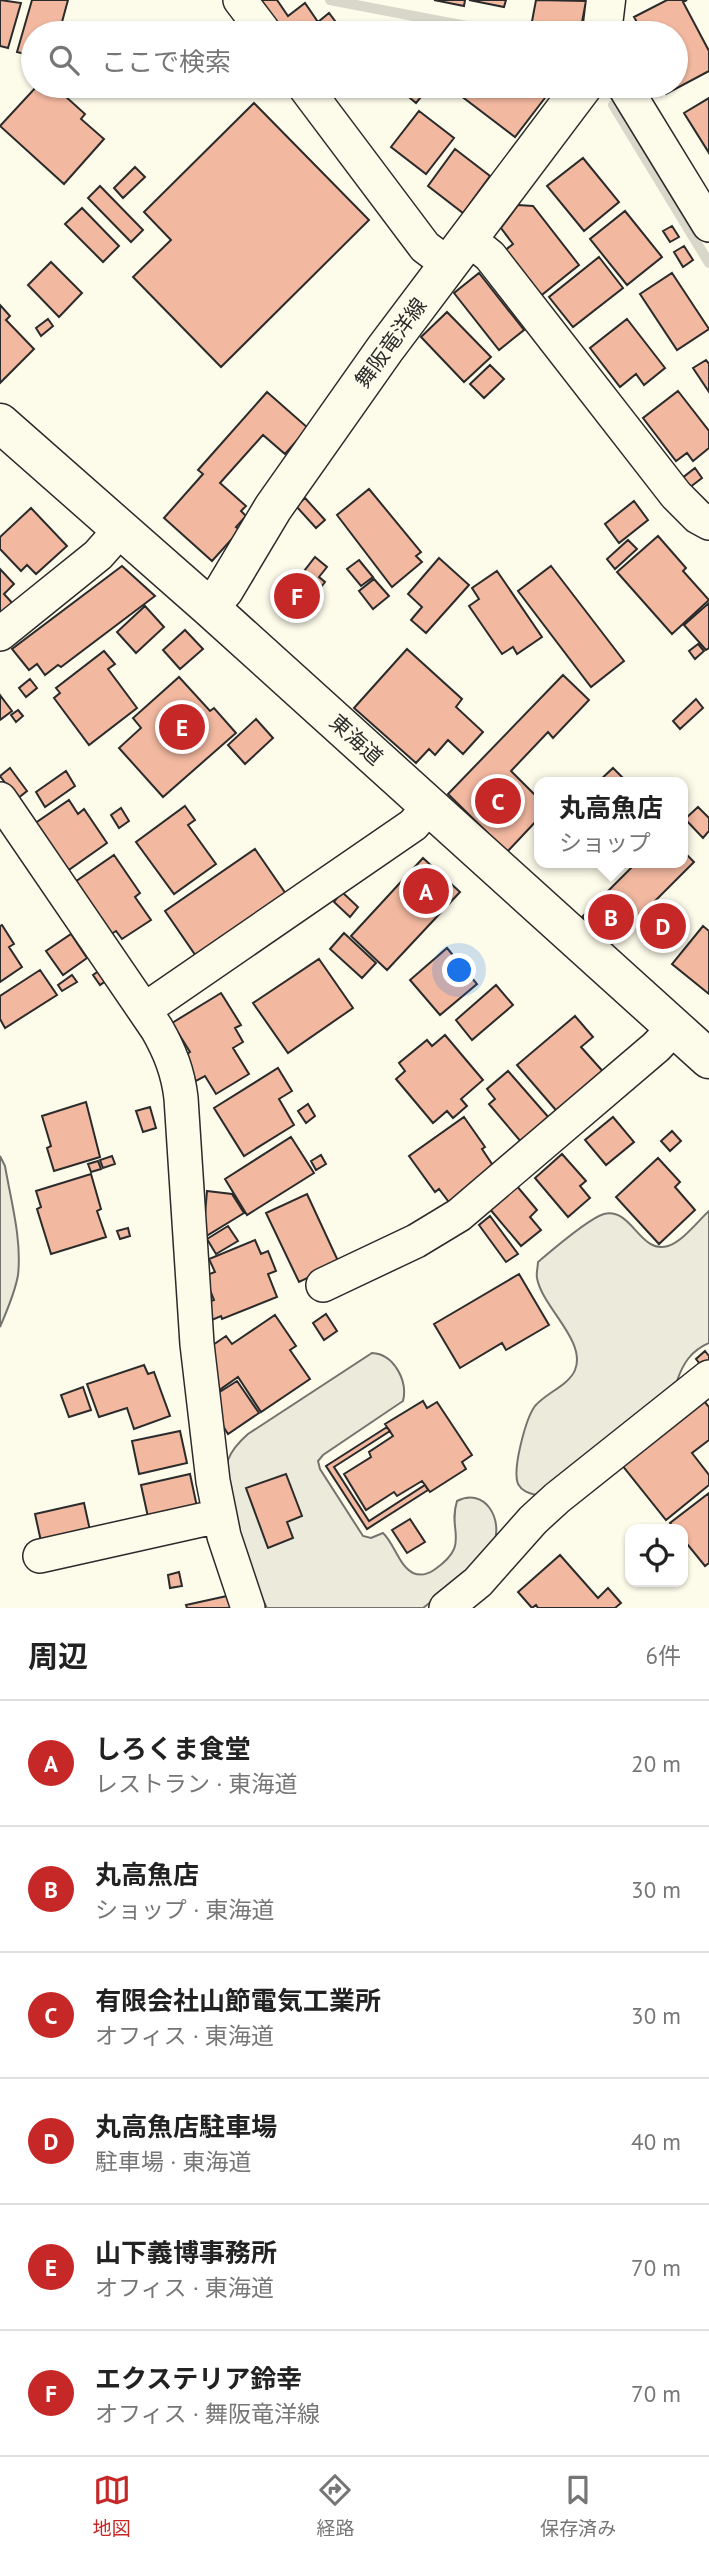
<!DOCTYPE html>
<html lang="ja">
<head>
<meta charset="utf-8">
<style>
	body { margin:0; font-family:"PT Sans","Noto Sans JP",sans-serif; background:#f2f2f2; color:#222 }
	.controls { position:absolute; right:21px; bottom:21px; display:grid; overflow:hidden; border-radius:14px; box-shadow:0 2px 5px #0004 }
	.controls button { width:63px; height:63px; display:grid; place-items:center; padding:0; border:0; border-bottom:2px solid #e0e0e0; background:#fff; color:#222; font:35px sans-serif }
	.you { position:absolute; left:460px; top:971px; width:24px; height:24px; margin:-18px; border:5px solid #fff; border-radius:50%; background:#1a73e8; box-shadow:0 0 0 10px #1a73e833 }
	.badge { display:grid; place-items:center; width:46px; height:46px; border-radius:50%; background:#c62828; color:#fff; font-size:23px; font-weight:700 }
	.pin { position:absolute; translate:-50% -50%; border:4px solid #fff; box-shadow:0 2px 7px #0006 }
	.popup { position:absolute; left:534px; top:777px; width:154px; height:91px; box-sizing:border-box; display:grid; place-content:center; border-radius:14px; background:#fff; filter:drop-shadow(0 2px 5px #0005); font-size:23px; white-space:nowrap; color:#767676 }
	.popup b { font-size:26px; color:#222 }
	.popup::after { content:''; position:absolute; left:50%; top:100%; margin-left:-14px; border:14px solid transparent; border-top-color:#fff }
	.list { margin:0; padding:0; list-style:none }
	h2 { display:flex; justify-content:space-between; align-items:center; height:91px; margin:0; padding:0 28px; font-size:30px }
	h2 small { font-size:23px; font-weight:400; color:#767676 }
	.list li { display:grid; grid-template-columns:46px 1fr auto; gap:21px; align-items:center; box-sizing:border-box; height:126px; padding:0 28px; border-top:2px solid #e0e0e0 }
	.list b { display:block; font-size:26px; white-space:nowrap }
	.list p { margin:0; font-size:23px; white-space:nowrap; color:#767676 }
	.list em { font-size:23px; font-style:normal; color:#767676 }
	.icon { flex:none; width:38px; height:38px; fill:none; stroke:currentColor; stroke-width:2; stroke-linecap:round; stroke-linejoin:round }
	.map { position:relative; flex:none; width:709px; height:1608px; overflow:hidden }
	.search { position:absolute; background:#fff; box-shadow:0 2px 5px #0004; left:21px; right:21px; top:21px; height:77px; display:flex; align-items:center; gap:18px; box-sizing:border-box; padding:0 24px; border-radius:38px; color:#767676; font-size:26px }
	.sheet { height:847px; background:#fff }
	nav { display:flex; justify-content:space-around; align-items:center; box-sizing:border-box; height:98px; border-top:2px solid #e0e0e0; background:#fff; font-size:19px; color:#767676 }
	nav a { display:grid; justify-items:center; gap:4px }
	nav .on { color:#c62828 }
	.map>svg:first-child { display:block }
	.green { fill:#ecebdb; stroke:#74746e; stroke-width:2 }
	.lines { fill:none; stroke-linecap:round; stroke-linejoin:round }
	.stream { stroke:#d8d7c9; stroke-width:10 }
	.building { fill:#f2b8a0; stroke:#2b2b2b; stroke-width:2 }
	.street-casing { stroke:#2b2b2b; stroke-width:36 }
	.secondary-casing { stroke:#2b2b2b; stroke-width:41 }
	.street { stroke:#fdfbea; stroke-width:33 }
	.secondary { stroke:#fdfbea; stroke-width:38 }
	.labels { text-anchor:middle; stroke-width:5; stroke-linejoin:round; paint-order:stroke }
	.street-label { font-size:21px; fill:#2b2b2b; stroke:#fdfbea }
</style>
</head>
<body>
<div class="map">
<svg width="709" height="1608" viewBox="0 0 709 1608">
	<rect width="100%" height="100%" fill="#fdfbea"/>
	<path class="green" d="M0,1156L5,1166C11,1201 22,1240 18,1275C15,1293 7,1310 0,1327Z
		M709,1211V1343C691,1351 683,1363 677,1381L546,1489L536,1495C528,1493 522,1491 518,1484C512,1469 526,1418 535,1406C546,1393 569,1385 575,1370C587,1341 542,1307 537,1278C536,1273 538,1267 538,1262C551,1251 589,1218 604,1214C632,1207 640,1255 668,1246C683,1241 698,1221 709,1211Z
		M372,1353C394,1354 408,1381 403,1401L323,1455L318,1461L320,1469L363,1536L371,1538L383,1533C394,1543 399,1566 413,1573C420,1576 428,1574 434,1570C472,1544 447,1532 457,1501C485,1487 503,1519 494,1543L450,1587L423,1608H267C252,1582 220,1487 228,1460C232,1449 240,1441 248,1434Z"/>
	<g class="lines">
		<path class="stream" d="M330,0L503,33
			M613,105L709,263"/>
	</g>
	<path class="building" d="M0,0L21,3L8,48L0,46Z
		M32,0H68L59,33H33V56L17,52Z
		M263,0H277L288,16L305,3L318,22L329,13L344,33H280L258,4Z
		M434,0H465L464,6Z
		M469,0H506L504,7Z
		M536,0L586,1L580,33L530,32Z
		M667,0H687L683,2L709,51V71L666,94L662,86H676V33H643L634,17Z
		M37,86H54L85,114L81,119L104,139L64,184L0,126Z
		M396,86H430L416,103Z
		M448,86H551V90L515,137Z
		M709,98V153L684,113Z
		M254,103L369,220L221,367L133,277L171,240L144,212Z
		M419,111L454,138L426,174L391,147Z
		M455,149L490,176L463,213L428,186Z
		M583,158L619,202L584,231L547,186Z
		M135,167L145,177L123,198L114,188Z
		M100,186L143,230L131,242L88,198Z
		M518,205L533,206L579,265L538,298L503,252L513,244L501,228Z
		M82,208L119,246L103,262L65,224Z
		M625,211L662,257L627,285L590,239Z
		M672,226L679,237L670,242L663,231Z
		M684,246L693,260L683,267L674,252Z
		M599,257L623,288L573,327L549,297Z
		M51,262L82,293L59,317L28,285Z
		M479,273L524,330L499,350L454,293Z
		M672,273L709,329L677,350L640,294Z
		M0,305L10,316L6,320L34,349L0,383Z
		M447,312L491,357L464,382L421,337Z
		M48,319L53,326L41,336L36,328Z
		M627,319L665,368L644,385L636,374L620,387L590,348Z
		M706,360L709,364V392L693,368Z
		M490,365L504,379L484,398L470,384Z
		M678,391L709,431V448L693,461L687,453L676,461L643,418Z
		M267,392L308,428L285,454L263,435L220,483L246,506L241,511L246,516L236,527L240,530L212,561L164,518L203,474L198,470Z
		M695,468L702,478L689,488L681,479Z
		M369,489L421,552L416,556L422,562L392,587L337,515Z
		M305,498L325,520L316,528L296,506Z
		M634,501L648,520L619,543L605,524Z
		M31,508L67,546L36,574L27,565L21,571L0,549V537Z
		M658,536L686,568L683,571L709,600L672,634L617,572Z
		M628,540L637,549L615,569L607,559Z
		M315,557L327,567L319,577L325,582L300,614L278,596L293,577L297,580Z
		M439,558L469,585L426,633L411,620L422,607L408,594Z
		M359,560L373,577L361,586L347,569Z
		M122,566L155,596L61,667L58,665L45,675L37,664L29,670L12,649Z
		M551,566L624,661L591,687L518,591Z
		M0,569L14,584L4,594L15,606L0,620Z
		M497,571L542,637L517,654L513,647L502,654L469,606L479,599L472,588Z
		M374,579L389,596L373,609L359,591Z
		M709,603V648L706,650L684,625Z
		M145,606L164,627L136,653L117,632Z
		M185,630L203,649L180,669L163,650Z
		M698,644L704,651L695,659L689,651Z
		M407,649L462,699L456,707L483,732L463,754L448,740L435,755L429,749L416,763L354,708Z
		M104,651L115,664L108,669L137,708L89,745L54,698L60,693L56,688Z
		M563,675L589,700L553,738L548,732L511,771L539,799V818L507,852L448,794Z
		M179,677L210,711L214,708L236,733L163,797L119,748L141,728L133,718Z
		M30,679L37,688L26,697L19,688Z
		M0,695L12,711L0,720Z
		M696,699L703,708L680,729L673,721Z
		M18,710L23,716L16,722L11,715Z
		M256,719L273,738L245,764L228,745Z
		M10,768L27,791L17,799L0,776Z
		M613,768L627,782H598Z
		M66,771L75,786L45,807L36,792Z
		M69,800L78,814L84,809L107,843L63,874L31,826Z
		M185,806L195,820L188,825L216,864L174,894L136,842Z
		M698,807L709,818V831L703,838L685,819Z
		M121,808L129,821L119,828L111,815Z
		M255,849L286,894L196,956L165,911Z
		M683,851L694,862L610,946L582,917L636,863H683Z
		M114,855L140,893L135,897L151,920L122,939L116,931L108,936L72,884Z
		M423,858L460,892L387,970L351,936Z
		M342,892L358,907L350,917L334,902Z
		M2,925L14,944L9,947L22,967L0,982V926Z
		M703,926L709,931V994L672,964Z
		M344,933L376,963L362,978L330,949Z
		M71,934L87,958L63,975L46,951Z
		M447,948L477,984L440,1015L410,980Z
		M319,959L353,1008L288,1053L253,1003Z
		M103,968L110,978L100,985L93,975Z
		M40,970L57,995L5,1028L0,1019V996Z
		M72,975L77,982L62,991L58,985Z
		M496,985L513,1005L472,1040L456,1020Z
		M221,993L241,1025L235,1028L243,1042L233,1048L249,1074L216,1094L205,1076L194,1082L179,1059L190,1052L172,1023Z
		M575,1016L593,1037L581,1047L607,1076L561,1116L517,1065Z
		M445,1035L483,1080L461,1099L467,1106L453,1118L447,1111L433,1123L396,1079L405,1071L399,1063L427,1040L432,1046Z
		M278,1068L292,1091L279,1099L294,1125L244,1156L214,1108Z
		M508,1071L550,1119L522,1143L489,1104L495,1099L487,1089Z
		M86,1102L100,1157L54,1171L47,1148L51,1146L42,1116Z
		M308,1104L315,1116L306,1123L298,1111Z
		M150,1107L156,1128L143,1132L136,1111Z
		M464,1117L485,1147L482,1149L498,1173L451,1205L439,1189L435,1192L409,1156Z
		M613,1117L634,1142L606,1165L585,1140Z
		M672,1131L681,1141L670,1151L661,1141Z
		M291,1137L314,1173L247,1215L225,1179Z
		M562,1154L586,1181L580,1186L590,1198L568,1217L535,1178Z
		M321,1155L326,1164L316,1170L311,1161Z
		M112,1156L115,1164L103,1168L100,1160Z
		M658,1158L680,1182L675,1187L695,1210L659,1244L616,1197Z
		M98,1161L101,1169L91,1172L88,1164Z
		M91,1174L101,1209L97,1211L106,1237L51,1254L37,1209L41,1207L36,1191Z
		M516,1185L537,1210L530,1217L541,1230L521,1246L489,1208Z
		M207,1191L232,1194L244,1213L203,1238Z
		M307,1194L339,1263L299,1282L266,1213Z
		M490,1216L518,1254L506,1262L479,1225Z
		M228,1226L238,1241L216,1254L207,1239Z
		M128,1228L130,1236L120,1239L117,1231Z
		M255,1240L261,1254L268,1251L276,1271L268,1274L277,1297L222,1319L221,1316L207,1322L206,1303L214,1300L204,1276L215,1272L209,1259Z
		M519,1274L549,1325L506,1350L502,1343L460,1368L434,1324Z
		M326,1314L337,1331L324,1340L313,1323Z
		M275,1315L296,1346L290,1350L310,1379L261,1412L238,1377L215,1393L210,1347L226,1336L232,1344Z
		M705,1351L709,1356V1363L703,1368L696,1359Z
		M144,1365L148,1374L154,1372L170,1416L134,1429L127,1408L99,1417L87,1384Z
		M237,1381L259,1413L228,1434L218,1418L215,1395Z
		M83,1387L91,1410L69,1417L61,1395Z
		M699,1395L709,1407V1440L692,1453L709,1475V1485L666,1520L622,1465Z
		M423,1401L427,1408L437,1402L472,1455L462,1462L466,1469L430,1492L422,1481L397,1496L394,1492L366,1510L344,1474L371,1457L369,1452L393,1436L385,1424Z
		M387,1427L390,1431L334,1467L369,1521L425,1485L428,1490L367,1529L326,1466Z
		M180,1431L187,1463L139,1474L132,1441Z
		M190,1474L197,1507L148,1517L141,1485Z
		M286,1474L302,1516L287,1522L293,1538L268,1548L246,1488Z
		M709,1493V1563L705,1566L683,1539V1529H675L670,1523Z
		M84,1503L91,1535L42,1546L35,1514Z
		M410,1519L425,1542L407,1553L392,1530Z
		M560,1555L598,1598L608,1588L621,1603L615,1608H538L536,1605L532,1608L518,1592Z
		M179,1572L182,1586L170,1588L168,1575Z
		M236,1594L239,1608H187L186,1605Z"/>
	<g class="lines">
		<g class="street-casing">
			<path id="street" d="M240,0L265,33
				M304,86L425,247L449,265
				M624,86L709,225
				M469,239L490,256L676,495L698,517L709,523
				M0,634L98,555L121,529
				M0,799L157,1029C170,1052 178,1072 181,1098L197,1344L213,1481L224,1536L248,1608
				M144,1010L413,825L430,806
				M323,1285L416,1241L459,1215L656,1047L674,1028
				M40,1556L219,1516
				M446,1608L478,1582L533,1520L557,1498L709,1377"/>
		</g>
		<g class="secondary-casing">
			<path id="secondary" d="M602,33L606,0
				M0,423L209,607L709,1059
				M209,607L224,590L273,508L385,349L583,86"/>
		</g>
		<use href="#street" class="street"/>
		<use href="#secondary" class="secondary"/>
	</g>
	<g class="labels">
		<g class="street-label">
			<text transform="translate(391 343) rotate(-54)" y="7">舞阪竜洋線</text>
			<text transform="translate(356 740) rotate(42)" y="7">東海道</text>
		</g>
	</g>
</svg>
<div class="controls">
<button><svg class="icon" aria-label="locate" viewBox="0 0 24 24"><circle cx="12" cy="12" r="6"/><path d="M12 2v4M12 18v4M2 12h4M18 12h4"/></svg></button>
</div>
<div class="you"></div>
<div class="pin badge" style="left:426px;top:891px">A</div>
<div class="pin badge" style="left:611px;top:917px">B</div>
<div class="popup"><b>丸高魚店</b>ショップ</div>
<div class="pin badge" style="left:498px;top:801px">C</div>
<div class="pin badge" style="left:663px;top:926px">D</div>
<div class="pin badge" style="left:182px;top:727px">E</div>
<div class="pin badge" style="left:297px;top:596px">F</div>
<div class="search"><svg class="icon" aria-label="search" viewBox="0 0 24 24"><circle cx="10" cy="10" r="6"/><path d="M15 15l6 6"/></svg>ここで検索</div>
</div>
<section class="sheet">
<h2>周辺<small>6件</small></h2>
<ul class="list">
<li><span class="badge">A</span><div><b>しろくま食堂</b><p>レストラン · 東海道</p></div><em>20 m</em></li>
<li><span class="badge">B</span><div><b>丸高魚店</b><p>ショップ · 東海道</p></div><em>30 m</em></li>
<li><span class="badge">C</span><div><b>有限会社山節電気工業所</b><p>オフィス · 東海道</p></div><em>30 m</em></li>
<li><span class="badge">D</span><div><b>丸高魚店駐車場</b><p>駐車場 · 東海道</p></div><em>40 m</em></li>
<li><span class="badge">E</span><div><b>山下義博事務所</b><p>オフィス · 東海道</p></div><em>70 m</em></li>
<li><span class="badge">F</span><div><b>エクステリア鈴幸</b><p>オフィス · 舞阪竜洋線</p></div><em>70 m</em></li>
</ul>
</section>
<nav>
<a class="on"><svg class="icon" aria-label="map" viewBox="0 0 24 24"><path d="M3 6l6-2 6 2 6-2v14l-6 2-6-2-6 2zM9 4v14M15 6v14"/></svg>地図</a>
<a><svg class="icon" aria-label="directions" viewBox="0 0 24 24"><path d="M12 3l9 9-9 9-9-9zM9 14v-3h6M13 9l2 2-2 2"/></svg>経路</a>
<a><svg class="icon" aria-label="saved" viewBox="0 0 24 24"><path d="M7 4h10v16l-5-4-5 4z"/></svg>保存済み</a>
</nav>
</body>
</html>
